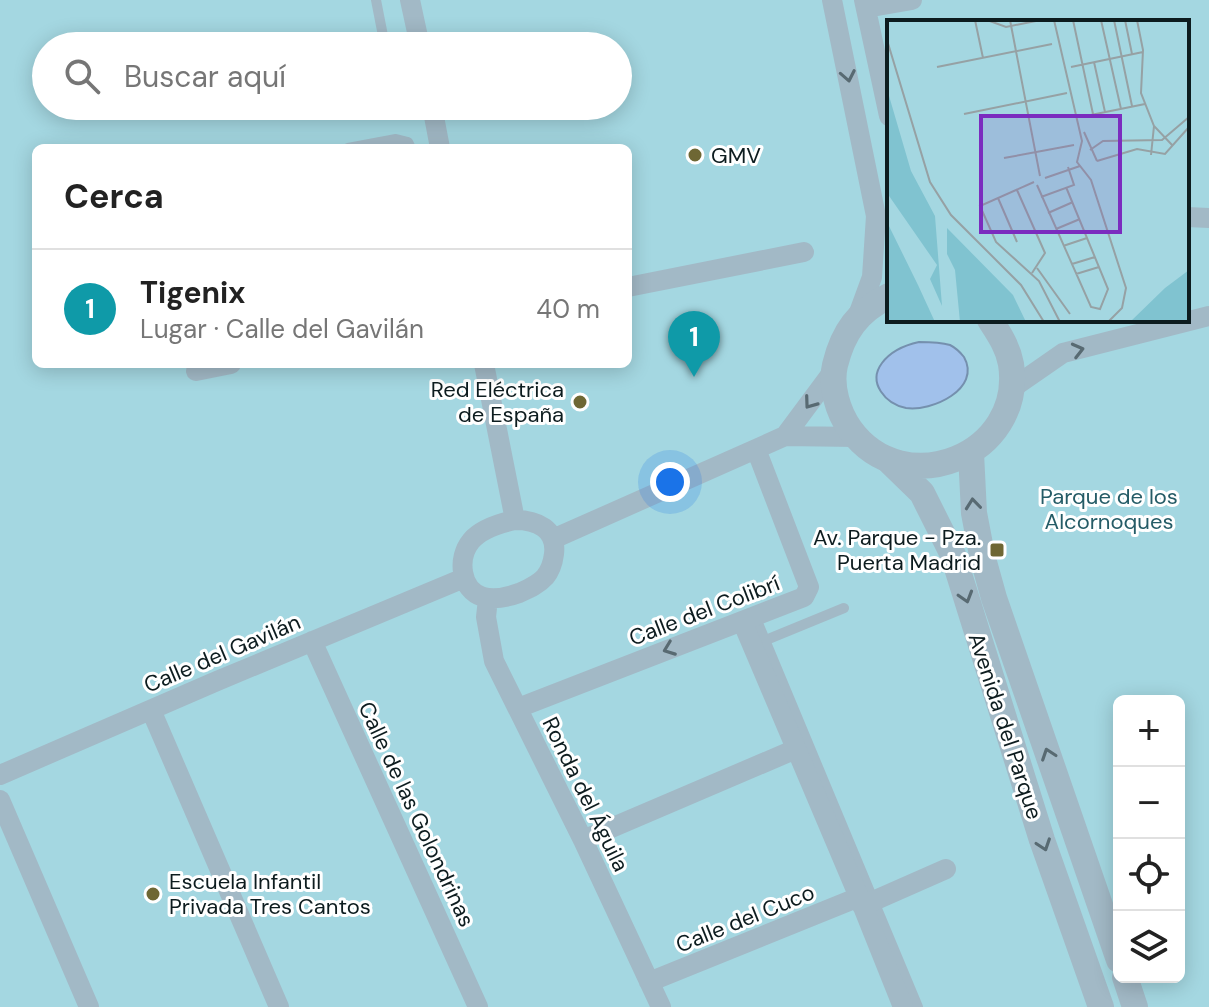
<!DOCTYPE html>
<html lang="es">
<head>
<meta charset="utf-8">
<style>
	body { margin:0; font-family:"DM Sans",sans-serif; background:#f2f2f2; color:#222 }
	.controls { position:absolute; right:24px; bottom:24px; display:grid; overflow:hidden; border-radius:12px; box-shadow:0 4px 20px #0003 }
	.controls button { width:72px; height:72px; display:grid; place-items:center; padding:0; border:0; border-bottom:2px solid #e0e0e0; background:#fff; color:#222; font:40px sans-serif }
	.you { position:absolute; left:670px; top:482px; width:28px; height:28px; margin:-20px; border:6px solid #fff; border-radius:50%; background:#1a73e8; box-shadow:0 0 0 12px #1a73e833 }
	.badge { display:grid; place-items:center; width:52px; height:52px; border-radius:50%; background:#6e6734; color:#fff; font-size:26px; font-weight:700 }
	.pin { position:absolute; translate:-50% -66px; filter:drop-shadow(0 2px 4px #0008) }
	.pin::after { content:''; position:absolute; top:42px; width:28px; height:24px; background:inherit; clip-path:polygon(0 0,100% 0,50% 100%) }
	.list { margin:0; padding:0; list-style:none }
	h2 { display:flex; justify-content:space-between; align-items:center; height:104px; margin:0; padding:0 32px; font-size:34px }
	h2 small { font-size:26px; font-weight:400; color:#767676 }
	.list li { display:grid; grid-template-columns:52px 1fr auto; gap:24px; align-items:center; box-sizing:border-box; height:120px; padding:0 32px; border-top:2px solid #e0e0e0 }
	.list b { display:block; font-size:30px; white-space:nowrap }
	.list p { margin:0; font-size:26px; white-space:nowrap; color:#767676 }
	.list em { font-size:26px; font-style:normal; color:#767676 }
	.icon { flex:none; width:44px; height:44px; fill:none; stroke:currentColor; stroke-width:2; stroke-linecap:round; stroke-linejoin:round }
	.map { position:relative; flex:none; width:1209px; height:1007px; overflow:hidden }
	.search { position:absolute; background:#fff; box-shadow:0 4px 20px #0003; left:32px; top:32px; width:600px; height:88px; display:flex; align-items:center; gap:20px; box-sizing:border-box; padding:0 28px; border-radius:44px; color:#767676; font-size:30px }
	.panel { position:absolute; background:#fff; box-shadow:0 4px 20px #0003; left:32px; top:144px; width:600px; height:224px; border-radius:12px }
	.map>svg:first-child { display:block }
	.green { fill:#a4d7e1; fill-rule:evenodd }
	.water { fill:#a1c1eb; stroke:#7590ae; stroke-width:2 }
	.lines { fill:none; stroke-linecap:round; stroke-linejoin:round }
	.service { stroke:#a2b9c6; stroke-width:10 }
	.minor { stroke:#a2b9c6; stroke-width:20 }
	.tertiary { stroke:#a2b9c6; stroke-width:26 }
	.oneway { stroke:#586a72 }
	.poi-dot { fill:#6e6734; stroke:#fff; stroke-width:3 }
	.labels { text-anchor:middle; stroke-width:6; stroke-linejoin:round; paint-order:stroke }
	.poi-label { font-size:22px; fill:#0d1c1f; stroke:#fff; text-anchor:start }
	.park-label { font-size:22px; fill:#255c67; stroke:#fff }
	.street-label { font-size:22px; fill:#0d1c1f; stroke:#fff }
	.inset-road { fill:none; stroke:#96a1a4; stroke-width:2 }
	.view { fill:#7b2cbf; fill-opacity:0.15; stroke:#7b2cbf; stroke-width:4 }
	.inset-edge { fill:none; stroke:#0d1c1f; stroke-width:4 }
</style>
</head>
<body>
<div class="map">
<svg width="1209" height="1007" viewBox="0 0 1209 1007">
	<rect width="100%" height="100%" fill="#f2fafc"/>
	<path class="green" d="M0,0H1209V1007H0ZM889,22H1187V320H889ZM46,46H618V106H46ZM36,148H628V364H36ZM1119,701H1179V977H1119Z"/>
	<path class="water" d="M919,342C929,342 940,342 950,345C956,348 960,352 964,357C982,389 931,412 906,408C886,404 867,383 882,363C891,351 905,345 919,342Z"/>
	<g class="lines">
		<path class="service" d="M376,0L385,46
			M269,112L297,106
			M348,148L396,139L408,142L411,148
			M755,616L918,1007
			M766,640L844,608"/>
		<path class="minor" d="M410,0L420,46
			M832,0L876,216L872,277L857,318
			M864,0L889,116
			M866,8L912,0
			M432,106L440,148
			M1187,217L1209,218
			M628,287L804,252
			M484,364L515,520
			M196,371L231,364
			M1011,389L1063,353L1209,316
			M785,436L834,370
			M515,520C537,520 557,529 554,554C553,562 550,571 545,577C538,585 528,589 519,593C508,597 495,600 483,597C460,590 457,558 471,541C481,529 501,523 515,520Z
			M553,539L785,436L856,437
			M488,599L486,617L494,661L583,840L661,1007
			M742,621L859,897L903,1007
			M312,641L478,1007
			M518,708L804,597L809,587L756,449
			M151,710L279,1007
			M0,775L217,681L464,578
			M0,800L89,1007
			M583,840L796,749
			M862,906L946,869
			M649,982L859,897"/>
		<path class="tertiary" d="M889,296C858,311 843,332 835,365C830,386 838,412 850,429C904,504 1025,455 1011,364C1008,347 999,334 990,320
			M971,453L974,513L982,555L994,598L1119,960
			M887,459L922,493L953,555L1042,840L1101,1007
			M1125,977L1135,1007"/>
	</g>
	<defs><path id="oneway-chevron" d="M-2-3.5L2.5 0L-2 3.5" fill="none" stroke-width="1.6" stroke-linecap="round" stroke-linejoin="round" transform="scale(2)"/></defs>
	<g class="oneway">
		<use href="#oneway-chevron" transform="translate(848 76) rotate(79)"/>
		<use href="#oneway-chevron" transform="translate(1078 350) rotate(-14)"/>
		<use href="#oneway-chevron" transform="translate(810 403) rotate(126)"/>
		<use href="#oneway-chevron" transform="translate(973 504) rotate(-96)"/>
		<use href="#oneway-chevron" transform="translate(966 597) rotate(73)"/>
		<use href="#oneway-chevron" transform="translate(669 649) rotate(159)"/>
		<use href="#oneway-chevron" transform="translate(1048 754) rotate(-109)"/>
		<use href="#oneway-chevron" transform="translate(1044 845) rotate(71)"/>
	</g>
	<g class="poi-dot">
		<circle cx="695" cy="155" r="8"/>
		<circle cx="580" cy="402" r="8"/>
		<rect x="989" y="542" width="16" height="16" rx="4"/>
		<circle cx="153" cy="894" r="8"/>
	</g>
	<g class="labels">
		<g class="poi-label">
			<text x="711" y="163">GMV</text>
			<text x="564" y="397" text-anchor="end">Red Eléctrica<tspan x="564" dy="25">de España</tspan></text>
			<text x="981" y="545" text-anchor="end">Av. Parque - Pza.<tspan x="981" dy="25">Puerta Madrid</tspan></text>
			<text x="169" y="889">Escuela Infantil<tspan x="169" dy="25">Privada Tres Cantos</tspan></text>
		</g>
		<g class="park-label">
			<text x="1109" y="504">Parque de los<tspan x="1109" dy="25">Alcornoques</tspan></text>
		</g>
		<g class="street-label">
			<text transform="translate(704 610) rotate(-21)" y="8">Calle del Colibrí</text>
			<text transform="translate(222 653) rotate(-23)" y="8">Calle del Gavilán</text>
			<text transform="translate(1006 726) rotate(72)" y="8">Avenida del Parque</text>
			<text transform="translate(586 794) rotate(64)" y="8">Ronda del Águila</text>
			<text transform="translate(417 814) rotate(65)" y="8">Calle de las Golondrinas</text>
			<text transform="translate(745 918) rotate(-22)" y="8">Calle del Cuco</text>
		</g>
	</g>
	<g transform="translate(887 20)">
		<rect width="302" height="302" fill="#f2fafc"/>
		<path d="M0,0H302V302H0Z" fill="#a4d7e1"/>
		<path d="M0,69L24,151L48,196L55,286L43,259L50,245L0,173ZM0,202L31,265L48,302H0ZM60,208L126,275L139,302H73L68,250L60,234ZM302,250V302H243L278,268Z" fill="#80c3d0"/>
		<path class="inset-road" d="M88,0L96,38M100,0L119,7L154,0M123,0L153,156M167,0L195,121L190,142L204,160L239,268L235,288L221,302M186,0L206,94M214,0L234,89M227,0L245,86M238,0L245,34M250,0L256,30L254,73L267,106L286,126M0,20L43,162L64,195L134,265L157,302M207,42L218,92M50,47L165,24M184,47L256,32M77,94L180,73M194,97L258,84M197,112L210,141M203,130L216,121L275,120L302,97M264,135L267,106M117,138L187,125M210,141L250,129L278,134L302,107M158,158L193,146M147,162L93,186L109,222L152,261L173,302M150,165L204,287L213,289L221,269L179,167M130,170L158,233L145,253M154,177L187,165L181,147M111,178L130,222M161,193L186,182M169,209L193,199M176,226L200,218M185,244L208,237M150,248L183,294M189,254L212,247"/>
		<path class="view" d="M94,96H233V212H94Z"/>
		<rect width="302" height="302" class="inset-edge"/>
	</g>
</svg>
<div class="controls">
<button>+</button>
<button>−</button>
<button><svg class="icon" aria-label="locate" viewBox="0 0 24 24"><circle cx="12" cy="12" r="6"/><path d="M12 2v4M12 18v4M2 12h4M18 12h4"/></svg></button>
<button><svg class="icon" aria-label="layers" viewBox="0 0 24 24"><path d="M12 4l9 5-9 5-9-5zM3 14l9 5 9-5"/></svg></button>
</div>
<div class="you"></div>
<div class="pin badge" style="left:694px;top:377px;background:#0f9aa8">1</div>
<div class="search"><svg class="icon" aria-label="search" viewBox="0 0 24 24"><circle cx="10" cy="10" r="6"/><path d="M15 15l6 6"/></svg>Buscar aquí</div>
<section class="panel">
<h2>Cerca<small></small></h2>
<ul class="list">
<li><span class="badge" style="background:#0f9aa8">1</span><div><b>Tigenix</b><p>Lugar · Calle del Gavilán</p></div><em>40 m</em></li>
</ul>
</section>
</div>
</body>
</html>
